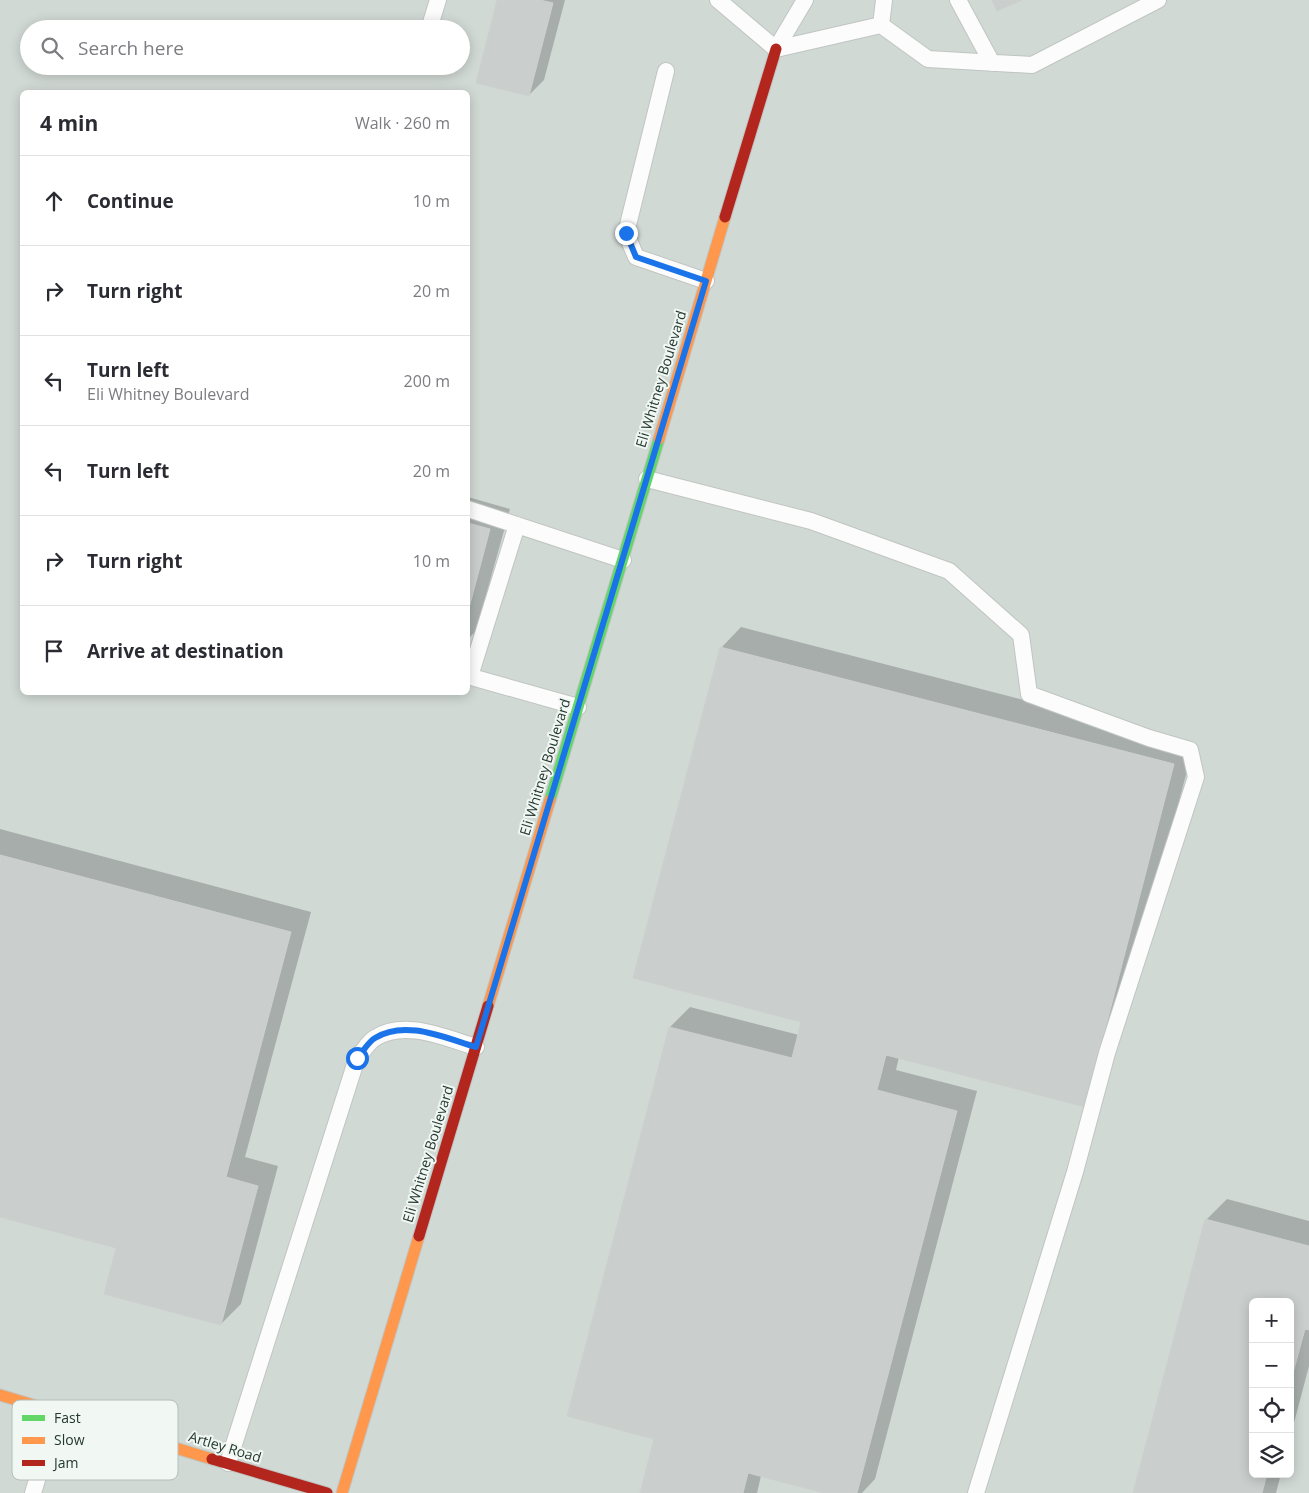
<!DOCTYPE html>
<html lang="en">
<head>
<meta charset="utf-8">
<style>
	body { margin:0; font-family:"Open Sans",sans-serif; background:#f7f7f7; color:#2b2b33 }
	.controls { position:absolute; right:15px; bottom:15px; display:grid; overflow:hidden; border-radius:8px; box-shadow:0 2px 12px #0003 }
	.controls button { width:45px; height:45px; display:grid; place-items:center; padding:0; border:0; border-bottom:1px solid #e1e1e2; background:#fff; color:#2b2b33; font:25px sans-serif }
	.stop { position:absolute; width:15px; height:15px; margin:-11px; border:4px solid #1a73e8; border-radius:50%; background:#fff }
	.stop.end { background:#1a73e8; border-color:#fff; box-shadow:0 1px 5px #0008 }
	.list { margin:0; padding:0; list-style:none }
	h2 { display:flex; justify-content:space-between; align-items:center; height:65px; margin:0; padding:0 20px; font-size:21px }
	h2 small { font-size:16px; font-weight:400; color:#7c7c81 }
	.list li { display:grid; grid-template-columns:32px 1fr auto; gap:15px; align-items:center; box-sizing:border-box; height:90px; padding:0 20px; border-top:1px solid #e1e1e2 }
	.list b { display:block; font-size:19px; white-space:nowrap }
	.list p { margin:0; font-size:16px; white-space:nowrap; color:#7c7c81 }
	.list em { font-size:16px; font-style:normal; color:#7c7c81 }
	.icon { flex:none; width:28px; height:28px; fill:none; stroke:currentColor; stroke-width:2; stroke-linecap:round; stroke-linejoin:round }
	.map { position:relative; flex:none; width:1309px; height:1493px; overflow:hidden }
	.search { position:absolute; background:#fff; box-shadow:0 2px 12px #0003; left:20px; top:20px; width:450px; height:55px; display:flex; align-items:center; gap:12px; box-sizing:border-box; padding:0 18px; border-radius:28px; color:#7c7c81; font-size:19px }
	.panel { position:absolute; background:#fff; box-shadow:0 2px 12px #0003; left:20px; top:90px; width:450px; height:605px; border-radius:8px }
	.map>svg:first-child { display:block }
	.built { fill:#d1d9d5; fill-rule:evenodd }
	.shadow { fill:#0003 }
	.building { fill:#cacfcd; stroke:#ccd0ce }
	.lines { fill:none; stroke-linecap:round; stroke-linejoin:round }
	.lane-casing { stroke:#c0c5c2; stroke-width:18 }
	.fast-casing { stroke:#c0c5c2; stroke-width:13 }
	.slow-casing { stroke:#c0c5c2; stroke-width:13 }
	.jam-casing { stroke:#c0c5c2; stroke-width:13 }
	.lane { stroke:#fbfcfb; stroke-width:16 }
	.fast { stroke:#63d668; stroke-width:11 }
	.slow { stroke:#ff974d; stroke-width:11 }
	.jam { stroke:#b3261e; stroke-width:11 }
	.route { stroke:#1a73e8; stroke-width:6 }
	.labels { text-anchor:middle; stroke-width:4; stroke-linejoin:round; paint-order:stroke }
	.street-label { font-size:14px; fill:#243831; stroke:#f1f7f3 }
	.key { fill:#f1f7f3; stroke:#b4beb9; stroke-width:1 }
	.key-label { font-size:14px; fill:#243831 }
</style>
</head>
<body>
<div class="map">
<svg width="1309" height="1493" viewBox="0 0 1309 1493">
	<rect width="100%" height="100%" fill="#e3e8e5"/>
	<path class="built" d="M0,0H1309V1493H0ZM29,29H461V66H29ZM22,92H468V692H22ZM1253,1302H1290V1474H1253Z"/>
	<path class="shadow" d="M498,0H565L544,80L529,95Z
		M468,497L510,509L476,631L468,639Z
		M741,627L1194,744L1105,1085L899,1057L896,1070L977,1091L875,1479L862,1493H829L761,1476L757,1493H641L655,1438L670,1027L690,1007L799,1035L803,1021L721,648Z
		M0,829L311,912L245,1157L278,1166L241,1304L221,1324L118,1247L0,1216Z
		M1227,1199L1309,1221V1366L1290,1438V1302H1253V1474H1281L1276,1493H1135L1206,1220Z"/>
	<path class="building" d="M497,0H540L553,3L529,96L476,83Z
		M992,0H1022L997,11Z
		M468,523L490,529L468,612Z
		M720,647L1174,764L1085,1107L886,1055L877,1090L957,1111L857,1493H824L748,1473L743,1493H640L654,1439L567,1416L669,1027L792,1058L801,1022L633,978Z
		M0,855L291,932L226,1177L258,1186L221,1325L104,1294L116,1248L0,1217Z
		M1205,1219L1309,1246V1330L1305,1329L1290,1384V1302H1253V1474H1267L1262,1493H1133Z"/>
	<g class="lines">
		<g class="lane-casing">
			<path id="lane" d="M718,0L776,49
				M958,0L992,63
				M881,25L884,0
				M429,29L438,0
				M776,49L881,25L928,59L1032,65L1158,0
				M776,49L805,0
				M666,71L626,233L636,257L706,281
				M647,479L811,521L949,571L1021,635L1029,694L1149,738L1190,750L1196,777L1107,1053L1075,1172L976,1493
				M468,509L623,560
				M468,676L578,707
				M470,676L517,525
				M228,1463L357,1058C363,1052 368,1042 375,1038C405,1019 445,1038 476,1047
				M33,1493L57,1413"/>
		</g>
		<g class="fast-casing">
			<path id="fast" d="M550,800L659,439"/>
		</g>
		<g class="slow-casing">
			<path id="slow" d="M659,439L725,217
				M488,1006L550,800
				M0,1395L212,1459
				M342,1493L419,1236"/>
		</g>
		<g class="jam-casing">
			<path id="jam" d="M725,217L776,49
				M419,1236L488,1006
				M212,1459L327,1493"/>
		</g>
		<use href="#lane" class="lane"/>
		<use href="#fast" class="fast"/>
		<use href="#slow" class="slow"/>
		<use href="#jam" class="jam"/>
	</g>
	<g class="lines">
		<path class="route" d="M357,1058C363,1052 368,1042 375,1038C405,1019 445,1038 476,1047L706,281L636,257L626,233"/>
	</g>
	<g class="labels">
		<g class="street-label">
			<text transform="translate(661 379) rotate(-73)" y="5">Eli Whitney Boulevard</text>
			<text transform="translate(545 767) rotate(-73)" y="5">Eli Whitney Boulevard</text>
			<text transform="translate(428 1154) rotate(-73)" y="5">Eli Whitney Boulevard</text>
			<text transform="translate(225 1447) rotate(17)" y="5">Artley Road</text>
		</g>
	</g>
	<rect x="12" y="1400" width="166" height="80" rx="8" class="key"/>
	<rect x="22" y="1415" width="23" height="6" fill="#63d668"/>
	<rect x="22" y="1437" width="23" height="7" fill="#ff974d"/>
	<rect x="22" y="1460" width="23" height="6" fill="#b3261e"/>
	<g class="key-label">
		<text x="54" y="1423">Fast</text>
		<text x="54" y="1445">Slow</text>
		<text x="54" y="1468">Jam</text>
	</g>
</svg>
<div class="controls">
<button>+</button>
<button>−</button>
<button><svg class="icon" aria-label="locate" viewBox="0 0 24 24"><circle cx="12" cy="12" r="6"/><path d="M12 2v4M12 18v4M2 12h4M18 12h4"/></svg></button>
<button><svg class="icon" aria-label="layers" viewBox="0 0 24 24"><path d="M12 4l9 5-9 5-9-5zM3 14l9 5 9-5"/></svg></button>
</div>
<div class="stop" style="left:357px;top:1058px"></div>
<div class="stop end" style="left:626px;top:233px"></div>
<div class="search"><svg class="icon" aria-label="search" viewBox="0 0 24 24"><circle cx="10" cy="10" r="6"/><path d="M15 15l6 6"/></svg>Search here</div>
<section class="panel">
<h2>4 min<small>Walk · 260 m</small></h2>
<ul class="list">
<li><svg class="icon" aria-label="ahead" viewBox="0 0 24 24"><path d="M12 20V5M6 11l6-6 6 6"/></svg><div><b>Continue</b></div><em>10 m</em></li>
<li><svg class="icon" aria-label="right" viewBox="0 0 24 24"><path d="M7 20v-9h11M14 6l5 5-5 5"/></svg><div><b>Turn right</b></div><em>20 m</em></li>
<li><svg class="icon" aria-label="left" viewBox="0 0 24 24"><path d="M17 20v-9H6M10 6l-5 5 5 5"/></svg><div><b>Turn left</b><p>Eli Whitney Boulevard</p></div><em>200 m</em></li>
<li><svg class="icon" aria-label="left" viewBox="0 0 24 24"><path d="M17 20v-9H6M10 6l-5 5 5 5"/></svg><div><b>Turn left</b></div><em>20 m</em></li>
<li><svg class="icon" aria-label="right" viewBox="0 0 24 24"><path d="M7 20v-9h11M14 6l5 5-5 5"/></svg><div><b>Turn right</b></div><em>10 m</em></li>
<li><svg class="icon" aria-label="arrive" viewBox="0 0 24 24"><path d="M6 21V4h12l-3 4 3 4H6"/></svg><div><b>Arrive at destination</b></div></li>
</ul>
</section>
</div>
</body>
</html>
